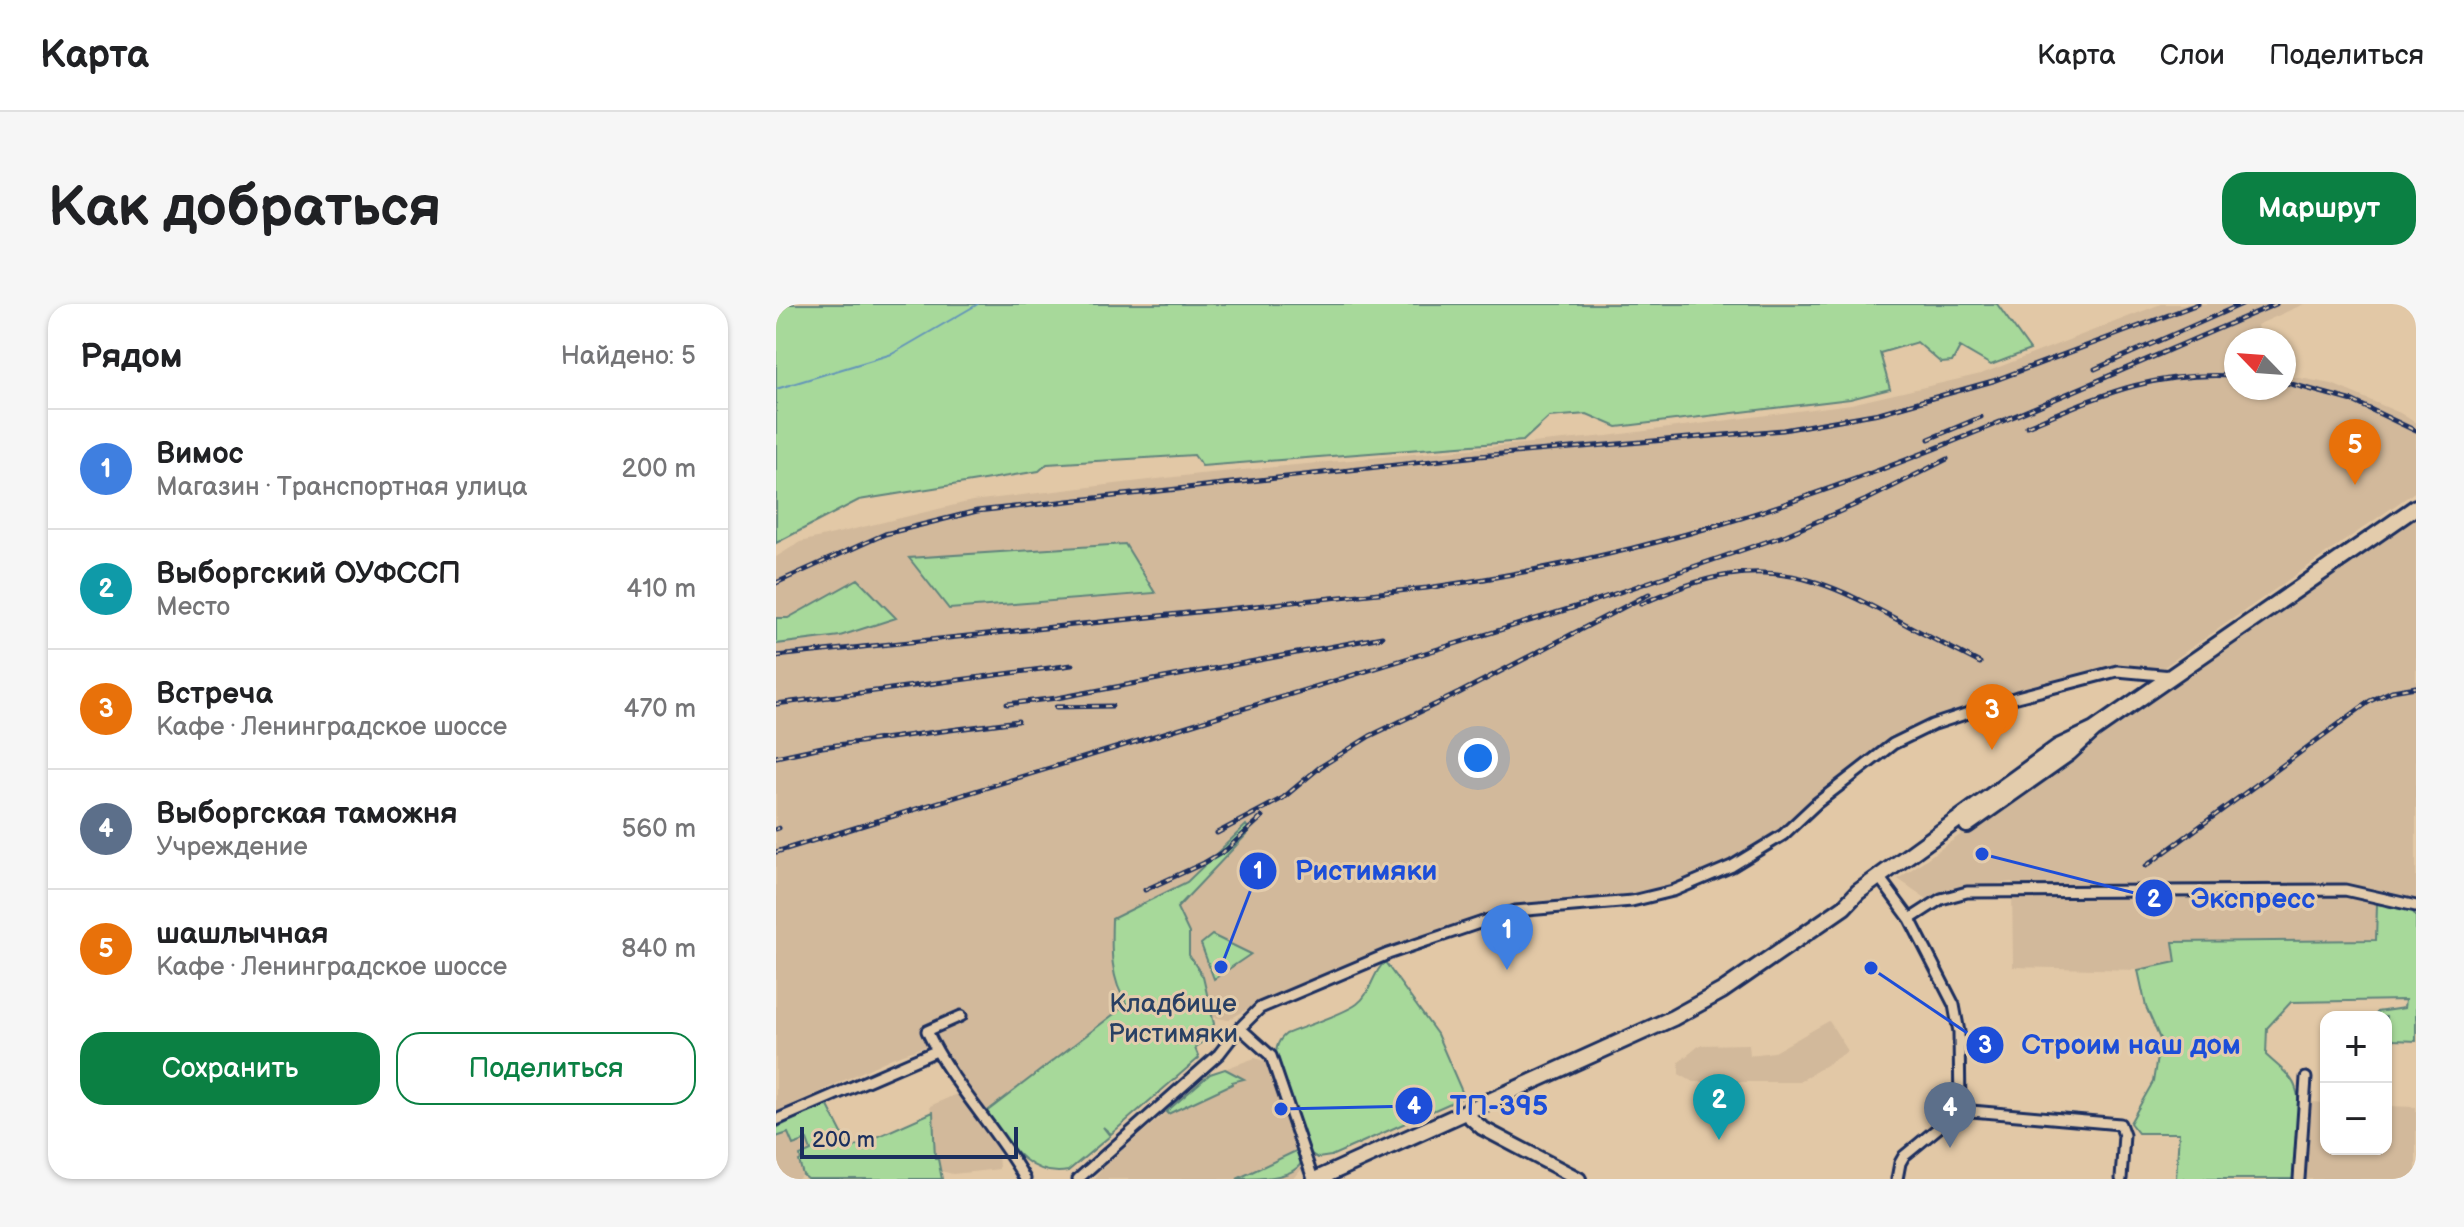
<!DOCTYPE html>
<html lang="ru">
<head>
<meta charset="utf-8">
<style>
	body { margin:0; font-family:"Balsamiq Sans",sans-serif; background:#f6f6f6; color:#202124 }
	.controls { position:absolute; right:24px; bottom:24px; display:grid; overflow:hidden; border-radius:16px; box-shadow:0 2px 6px #0004 }
	.controls button { width:72px; height:72px; display:grid; place-items:center; padding:0; border:0; border-bottom:2px solid #e0e0e0; background:#fff; color:#202124; font:40px sans-serif }
	.compass { position:absolute; left:1448px; top:24px; width:72px; height:72px; border-radius:50%; background:#fff; box-shadow:0 2px 6px #0004; rotate:295deg }
	.scale { position:absolute; left:24px; bottom:20px; width:218px; box-sizing:border-box; padding-left:8px; border:4px solid #1b2f5e; border-top:0; font-size:22px; line-height:28px; white-space:nowrap; color:#1b2f5e; -webkit-text-stroke:6px #e3ccac; paint-order:stroke }
	.you { position:absolute; left:702px; top:454px; width:28px; height:28px; margin:-20px; border:6px solid #fff; border-radius:50%; background:#1a73e8; box-shadow:0 0 0 12px #1a73e833 }
	.badge { display:grid; place-items:center; width:52px; height:52px; border-radius:50%; background:#0b8043; color:#fff; font-size:26px; font-weight:700 }
	.pin { position:absolute; translate:-50% -66px; filter:drop-shadow(0 2px 4px #0008) }
	.pin::after { content:''; position:absolute; top:42px; width:28px; height:24px; background:inherit; clip-path:polygon(0 0,100% 0,50% 100%) }
	.list { margin:0; padding:0; list-style:none }
	h2 { display:flex; justify-content:space-between; align-items:center; height:104px; margin:0; padding:0 32px; font-size:34px }
	h2 small { font-size:26px; font-weight:400; color:#757577 }
	.list li { display:grid; grid-template-columns:52px 1fr auto; gap:24px; align-items:center; box-sizing:border-box; height:120px; padding:0 32px; border-top:2px solid #e0e0e0 }
	.list b { display:block; font-size:30px; white-space:nowrap }
	.list p { margin:0; font-size:26px; white-space:nowrap; color:#757577 }
	.list em { font-size:26px; font-style:normal; color:#757577 }
	.actions { display:flex; gap:16px; padding:24px 32px }
	.actions a { flex:1; padding:18px 0; border:2px solid #0b8043; border-radius:24px; text-align:center; font-size:28px; color:#0b8043 }
	.actions .main { background:#0b8043; color:#fff }
	.map { position:relative; flex:none; width:1640px; height:875px; overflow:hidden; border-radius:24px }
	header { display:flex; align-items:center; gap:48px; box-sizing:border-box; height:112px; padding:0 40px; background:#fff; border-bottom:2px solid #e0e0e0 }
	header strong { font-size:38px }
	nav { display:flex; gap:44px; margin-inline-start:auto; font-size:28px }
	.intro { display:flex; align-items:center; justify-content:space-between; box-sizing:border-box; height:192px; padding:0 48px }
	h1 { margin:0; font-size:56px }
	.button { padding:20px 36px; border-radius:24px; background:#0b8043; color:#fff; font-size:28px; font-weight:700 }
	main { display:flex; gap:48px; padding:0 48px }
	aside { flex:1; background:#fff; border-radius:24px; box-shadow:0 2px 6px #0004 }
	.map>svg:first-child { display:block }
	.built { fill:#d2b99b }
	.green { fill:#a7d99a; stroke:#61847c; stroke-width:2 }
	.lines { fill:none; stroke-linecap:round; stroke-linejoin:round }
	.stream { stroke:#6496b9; stroke-width:2 }
	.street-casing { stroke:#1b2f5e; stroke-width:15 }
	.secondary-casing { stroke:#1b2f5e; stroke-width:18 }
	.primary-casing { stroke:#1b2f5e; stroke-width:20 }
	.street { stroke:#e3ccac; stroke-width:9 }
	.secondary { stroke:#e3ccac; stroke-width:12 }
	.primary { stroke:#e3ccac; stroke-width:14 }
	.rail-casing { stroke:#1b2f5e; stroke-width:5 }
	.rail { stroke:#e3ccac; stroke-width:2; stroke-dasharray:6; stroke-linecap:butt }
	.labels { text-anchor:middle; stroke-width:6; stroke-linejoin:round; paint-order:stroke }
	.park-label { font-size:26px; fill:#294064; stroke:#e3ccac }
	.leader { fill:none; stroke:#1d4ed8; stroke-width:3 }
	.callout-dot { fill:#1d4ed8; stroke:#e3ccac; stroke-width:3 }
	.mark-label { font-size:24px; text-anchor:middle; font-weight:bold; fill:#fff }
	.callout-label { font-size:28px; text-anchor:middle; font-weight:bold; fill:#1d4ed8; stroke:#e3ccac; stroke-width:6; stroke-linejoin:round; paint-order:stroke }
</style>
</head>
<body>
<header>
<strong>Карта</strong>
<nav><a>Карта</a><a>Слои</a><a>Поделиться</a></nav>
</header>
<div class="intro"><h1>Как добраться</h1><a class="button">Маршрут</a></div>
<main>
<aside>
<h2>Рядом<small>Найдено: 5</small></h2>
<ul class="list">
<li><span class="badge" style="background:#3f7fe0">1</span><div><b>Вимос</b><p>Магазин · Транспортная улица</p></div><em>200 m</em></li>
<li><span class="badge" style="background:#0f9aa8">2</span><div><b>Выборгский ОУФССП</b><p>Место</p></div><em>410 m</em></li>
<li><span class="badge" style="background:#e8710a">3</span><div><b>Встреча</b><p>Кафе · Ленинградское шоссе</p></div><em>470 m</em></li>
<li><span class="badge" style="background:#5c6f8a">4</span><div><b>Выборгская таможня</b><p>Учреждение</p></div><em>560 m</em></li>
<li><span class="badge" style="background:#e8710a">5</span><div><b>шашлычная</b><p>Кафе · Ленинградское шоссе</p></div><em>840 m</em></li>
</ul>
<div class="actions"><a class="main">Сохранить</a><a>Поделиться</a></div>
</aside>
<div class="map">
<svg width="1640" height="875" viewBox="0 0 1640 875">
	<rect width="100%" height="100%" fill="#e2c8a6"/>
	<filter id="ink" filterUnits="userSpaceOnUse"><feTurbulence type="fractalNoise" baseFrequency=".0125" numOctaves="2"/><feDisplacementMap in="SourceGraphic" scale="16" xChannelSelector="R" yChannelSelector="G"/><feConvolveMatrix kernelMatrix="1 2 1 2 8 2 1 2 1" color-interpolation-filters="sRGB"/></filter>
	<g filter="url(#ink)">
		<path class="built" d="M1385,0H1528L1481,21L1484,36H1460V84H1508V71L1556,80L1624,109L1640,119V187L1385,365L1342,363L1241,388L1156,416L1113,436L1003,527L956,557L896,583L857,592L739,603L610,647L477,702L452,716L436,713L427,673L413,651V629L401,604L474,527L470,521L410,578L336,615L335,642L341,687L351,700L209,809L162,738L116,754L0,808V253L24,238L196,197L424,170L831,132L1075,100L1205,70Z
			M1640,209V608L1601,600L1600,636L1398,638L1400,658L1362,666L1237,663L1236,578L1171,586L1151,595L1122,575Z
			M1053,717L1072,747L1023,778H917L903,770V758L924,741L973,740L974,751L998,748Z
			M479,754L494,759L527,855L525,866L520,872L513,875H319L321,870L334,857L434,770Z
			M185,788L227,847L222,849L223,865L177,870L164,867L162,855H159L158,841L160,840L154,802Z
			M1536,798L1550,799V845H1610V802L1640,803V875H1530Z
			M12,829L31,836L35,847L23,857L27,871L22,875H0V833Z"/>
		<path class="green" d="M0,0H1221L1254,46L1215,61L1184,43L1176,58L1165,59L1141,38L1104,49L1114,85L1074,95L841,123L811,110L773,113L747,137L426,162L418,151L271,160L263,167L83,196L0,239Z
			M349,240L379,289L173,305L133,254Z
			M82,275L120,314L64,332L0,340V314H12Z
			M470,521L474,527L401,604L413,629V651L427,673L438,720L433,732L419,744L423,754L335,830L327,823L334,832L292,867C252,875 229,835 209,809L351,700C334,676 335,644 336,615L411,578Z
			M1601,600L1636,607L1640,612V737L1618,736L1610,732V713H1600L1601,708L1628,704L1629,696L1515,698L1491,724L1490,751C1500,761 1516,771 1520,785C1528,807 1519,850 1517,875H1400L1403,829H1362L1354,819L1377,778L1384,735L1370,703L1362,666L1400,658L1397,638L1600,636Z
			M436,631L475,650L438,675L425,640Z
			M609,658L661,730L687,790L686,794L555,852L542,854L532,848L501,759C499,747 500,738 510,730C529,722 566,711 581,700C596,689 596,668 609,658Z
			M449,765L468,775L456,778V780L392,810L390,808L434,770Z
			M52,802L74,845L157,808L159,855H162L166,875H32L27,871L23,857L25,856L24,852L35,847L31,836L17,841L12,829L0,833V824L38,805Z
			M522,846L525,859C516,875 481,875 461,875Z"/>
		<g class="lines">
			<path class="stream" d="M0,85L116,50L202,0"/>
			<g class="street-casing">
				<path id="street" d="M1103,573L1134,615L1178,701L1183,728L1184,806L1128,852L1124,859L1121,875
					M1134,615L1165,595L1191,588L1569,586L1640,602
					M185,712L151,727C176,781 220,823 249,875
					M464,724L495,752L537,875
					M1184,806L1344,820L1348,831L1345,875
					M0,816L160,747
					M302,875L443,750L460,728L484,704L612,650L739,607L856,597L897,587L956,562L1007,531L1041,499L1117,440L1156,421L1241,393L1341,367L1396,372
					M1523,875L1530,774"/>
			</g>
			<g class="secondary-casing">
				<path id="secondary" d="M689,809L706,824L803,875"/>
			</g>
			<g class="primary-casing">
				<path id="primary" d="M1191,521L1293,449L1318,426L1640,203
					M541,875L897,714L946,687L1068,603L1082,588L1282,443L1318,426"/>
			</g>
			<use href="#street" class="street"/>
			<use href="#secondary" class="secondary"/>
			<use href="#primary" class="primary"/>
			<g class="rail-casing">
				<path id="rail" d="M1319,65L1466,0
					M1508,78L1577,97L1640,127
					M1251,122C1326,91 1376,67 1460,72
					M1153,135L1205,113
					M0,279L109,230L201,207L702,152L1007,126L1103,109L1217,77L1422,0
					M865,300C893,288 922,275 953,271C1019,261 1066,286 1122,316C1149,331 1177,345 1204,359
					M0,352L651,284C757,269 862,246 965,214C1148,157 1323,75 1500,0
					M0,400L296,361
					M231,400L281,394L606,333
					M280,403L336,402
					M0,453L46,443L242,417
					M0,525L3,524
					M441,529L507,494L544,463L594,432L683,389L873,290
					M0,548L812,299L1010,231L1090,196L1171,155
					M1370,562L1594,397L1616,387L1640,383
					M369,586L428,559L450,546L486,513"/>
			</g>
			<use href="#rail" class="rail"/>
		</g>
	</g>
	<g class="labels">
		<g class="park-label">
			<text x="397" y="708">Кладбище<tspan x="397" dy="30">Ристимяки</tspan></text>
		</g>
	</g>
	<path class="leader" d="M445 663L482 567M1206 550L1378 594M1095 664L1209 741M505 805L638 802"/>
	<g class="callout-dot">
		<circle cx="445" cy="663" r="8"/>
		<circle cx="1206" cy="550" r="8"/>
		<circle cx="1095" cy="664" r="8"/>
		<circle cx="505" cy="805" r="8"/>
		<circle cx="482" cy="567" r="20"/>
		<circle cx="1378" cy="594" r="20"/>
		<circle cx="1209" cy="741" r="20"/>
		<circle cx="638" cy="802" r="20"/>
	</g>
	<g class="mark-label">
		<text x="482" y="575">1</text>
		<text x="1378" y="603">2</text>
		<text x="1209" y="749">3</text>
		<text x="638" y="810">4</text>
	</g>
	<g class="callout-label">
		<text x="590" y="576">Ристимяки</text>
		<text x="1477" y="604">Экспресс</text>
		<text x="1355" y="750">Строим наш дом</text>
		<text x="723" y="811">ТП-395</text>
	</g>
</svg>
<div class="controls">
<button>+</button>
<button>−</button>
</div>
<svg class="compass" viewBox="-18 -18 36 36"><path d="M0-13l5 13h-10z" fill="#e53935"/><path d="M0 13l5-13h-10z" fill="#757577"/></svg>
<div class="scale">200 m</div>
<div class="you"></div>
<div class="pin badge" style="left:731px;top:666px;background:#3f7fe0">1</div>
<div class="pin badge" style="left:943px;top:836px;background:#0f9aa8">2</div>
<div class="pin badge" style="left:1216px;top:446px;background:#e8710a">3</div>
<div class="pin badge" style="left:1174px;top:844px;background:#5c6f8a">4</div>
<div class="pin badge" style="left:1579px;top:181px;background:#e8710a">5</div>
</div>
</main>
</body>
</html>
